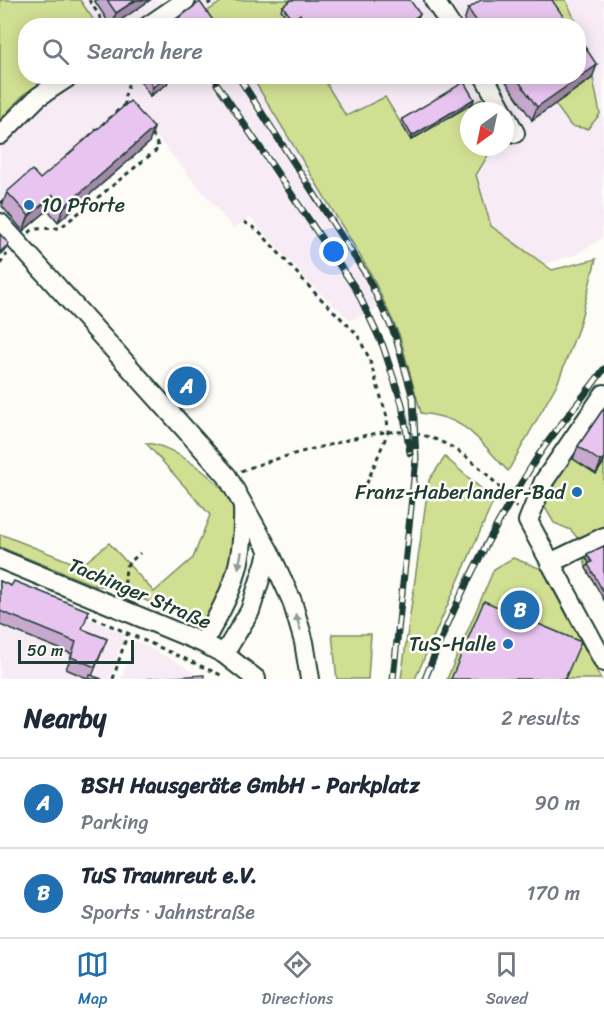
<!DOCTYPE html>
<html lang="en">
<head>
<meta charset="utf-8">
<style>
	body { margin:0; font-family:Sriracha,sans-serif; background:#f6f6f7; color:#1f2937 }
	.compass { position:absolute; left:460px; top:102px; width:54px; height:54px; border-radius:50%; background:#fff; box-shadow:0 3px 15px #0003; rotate:213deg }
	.scale { position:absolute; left:18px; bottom:15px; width:116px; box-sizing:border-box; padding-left:6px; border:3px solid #1f3d34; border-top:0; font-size:16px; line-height:21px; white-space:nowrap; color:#1f3d34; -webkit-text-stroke:4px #fdfcf7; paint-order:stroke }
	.you { position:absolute; left:334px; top:252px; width:21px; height:21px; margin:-15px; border:4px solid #fff; border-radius:50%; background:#1a73e8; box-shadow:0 0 0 9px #1a73e833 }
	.badge { display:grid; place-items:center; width:39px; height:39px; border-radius:50%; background:#1f6fb2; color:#fff; font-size:20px; font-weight:700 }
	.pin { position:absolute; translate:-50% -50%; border:3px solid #fff; box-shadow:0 2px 6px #0006 }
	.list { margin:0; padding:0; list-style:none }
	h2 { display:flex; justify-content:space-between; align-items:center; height:78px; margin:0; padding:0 24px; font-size:26px }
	h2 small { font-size:20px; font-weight:400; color:#747a83 }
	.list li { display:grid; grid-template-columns:39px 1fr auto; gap:18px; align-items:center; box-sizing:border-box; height:90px; padding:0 24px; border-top:2px solid #e0e1e3 }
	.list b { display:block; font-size:22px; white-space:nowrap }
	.list p { margin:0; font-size:20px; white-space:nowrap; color:#747a83 }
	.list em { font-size:20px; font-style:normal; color:#747a83 }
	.icon { flex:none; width:33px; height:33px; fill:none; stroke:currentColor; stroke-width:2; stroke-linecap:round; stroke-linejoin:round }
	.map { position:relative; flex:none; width:604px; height:679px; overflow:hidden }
	.search { position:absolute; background:#fff; box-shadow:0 3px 15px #0003; left:18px; right:18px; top:18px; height:66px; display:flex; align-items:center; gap:15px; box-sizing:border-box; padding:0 21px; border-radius:24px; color:#747a83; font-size:22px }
	.sheet { height:258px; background:#fff }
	nav { display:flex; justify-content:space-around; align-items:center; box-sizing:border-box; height:84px; border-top:2px solid #e0e1e3; background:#fff; font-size:16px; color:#747a83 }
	nav a { display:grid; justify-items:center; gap:3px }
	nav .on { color:#1f6fb2 }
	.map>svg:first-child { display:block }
	.built { fill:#f7ecf5; fill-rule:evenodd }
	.green { fill:#d1df93; stroke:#788e64; stroke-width:1.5 }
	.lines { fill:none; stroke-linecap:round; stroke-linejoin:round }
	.minor-casing { stroke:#1f3d34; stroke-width:22 }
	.path { stroke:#1f3d34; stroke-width:3; stroke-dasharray:4.5 4.5; stroke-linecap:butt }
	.minor { stroke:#fdfcf7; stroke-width:18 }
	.rail-casing { stroke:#1f3d34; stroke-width:7 }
	.rail { stroke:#fdfcf7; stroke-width:4.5; stroke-dasharray:14; stroke-linecap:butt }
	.wall { fill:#c8a9ce; stroke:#1f3d34; stroke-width:1.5 }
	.shaded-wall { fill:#a28aa8; stroke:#1f3d34; stroke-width:1.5 }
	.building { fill:#e8c5f0; stroke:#1f3d34; stroke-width:1.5 }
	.oneway { fill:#8e9c96 }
	.poi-dot { fill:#1f6fb2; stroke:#fdfcf7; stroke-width:2 }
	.labels { text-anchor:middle; stroke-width:5; stroke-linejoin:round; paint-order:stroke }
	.poi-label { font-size:20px; fill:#1f3d34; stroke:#fdfcf7; text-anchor:end }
	.street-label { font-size:20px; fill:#1f3d34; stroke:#fdfcf7 }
</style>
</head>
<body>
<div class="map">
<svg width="604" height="679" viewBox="0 0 604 679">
	<rect width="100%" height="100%" fill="#fdfcf7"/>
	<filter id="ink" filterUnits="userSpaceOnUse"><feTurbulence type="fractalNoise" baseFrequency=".0167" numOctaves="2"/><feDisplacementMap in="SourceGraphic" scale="12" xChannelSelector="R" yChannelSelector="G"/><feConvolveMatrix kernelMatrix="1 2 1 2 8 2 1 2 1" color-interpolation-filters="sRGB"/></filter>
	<g filter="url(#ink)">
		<path class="built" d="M0,0H604L602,238L575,255L494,280L386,305L351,320L315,289L250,217L234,229L156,136L58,222L47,210L0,255ZM26,26H578V76H26ZM469,111H505V147H469Z
			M0,580L125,634L110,679H0Z
			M135,641L177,662L203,679H121Z"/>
		<path class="green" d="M0,0H80L97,25L26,26V76L55,77L25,93L0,120Z
			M224,0H296L298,19L303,25H210L202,15Z
			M538,0H566L577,25H556Z
			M252,77H334L327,85L346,116L385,97L411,140L484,97L489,111H469V147H493L476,175L491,226L552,270L596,259L579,326L558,382L508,471C477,439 468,418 421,413L399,334L371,274Z
			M593,78L600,114L588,129L571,126L555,104Z
			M604,405V600L586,568L580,541L571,530L554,523L544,506L558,477Z
			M146,443C165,445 180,455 196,466C210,476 229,492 234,511C244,549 218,597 200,628L183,615L109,586H96L0,547V535H3L81,566L109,543L154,592L193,558L210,515Z
			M445,457L494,500L415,679H401L429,480Z
			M513,558L542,569L601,679H447L494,569Z
			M332,634H371L368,679H337Z"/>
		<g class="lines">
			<g class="minor-casing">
				<path id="minor" d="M434,0L451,26
					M148,26L186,0
					M484,76L503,111
					M505,114L515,133
					M0,135L38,97L70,76
					M0,223L227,476L269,551L292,601L304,642L310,679
					M604,394L544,481L528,521L604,662
					M0,559L203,643L224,654L256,679
					M550,563L604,537
					M203,643C232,592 245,566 243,507
					M224,654L250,611L269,551"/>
			</g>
			<path class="path" d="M89,0L106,26
				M200,9L214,0
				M126,106C121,95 131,87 128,76
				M82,143L125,104
				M0,203L6,198
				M244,222L258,230L314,292L357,334L369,358L387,417L388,432L362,495
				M29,233L33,229L60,228L159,148L151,132
				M0,264L7,254
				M241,471C270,460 300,452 329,445C348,440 369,433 388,432C444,428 484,467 517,508
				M124,593L126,566L140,553
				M85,614L221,675
				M113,679L128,632"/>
			<use href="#minor" class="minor"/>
			<g class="rail-casing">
				<path id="rail" d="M238,76L367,276L395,335L413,398L416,459L393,679
					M217,84L357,291L383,346L402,404L410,453
					M425,679C455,601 493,527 538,456C558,426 583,398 604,369"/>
			</g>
			<use href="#rail" class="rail"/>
		</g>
		<path class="wall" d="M94,0H150L112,26H111Z
			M283,6L420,14L418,18L408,26H303L298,19L291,24L281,10Z
			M468,9L570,26H467L464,21Z
			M176,20L217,26H174Z
			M137,76H169L167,84L150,96Z
			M502,76H579L592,78L532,120Z
			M473,103L411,140L401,123L402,119Z
			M149,143L58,222L48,210L23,231L2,206L7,192L40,179Z
			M604,408V462L596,474L573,459L578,446Z
			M604,546V600L586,568L589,563L586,558L587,554Z
			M0,581L82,629L107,639L92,676L89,679L66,669L72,654L0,625Z"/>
		<path class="shaded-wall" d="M136,0H150L112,26L116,13Z
			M300,14L298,19L291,24L292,20Z
			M420,14L418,18L408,26H403Z
			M597,65L592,78L532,120L537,107Z
			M169,76H170L167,84L150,96L153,87Z
			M474,99L473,103L411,140L412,136Z
			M154,128L149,143L58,222L64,207Z
			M53,195L48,210L23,231L29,216Z
			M9,244L7,248L0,255V252Z
			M604,457V462L596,474L601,462Z"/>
		<path class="building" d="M107,0H136L116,13Z
			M291,0H410L420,14L403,26H307L300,14L292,20L283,6Z
			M481,0H552L570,26H480L468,9Z
			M200,2L217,26H180L176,20Z
			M579,38L597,65L537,107L515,76H579Z
			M146,76H169L153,87Z
			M464,82L474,99L412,136L402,119Z
			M130,101L154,128L64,207L53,195L29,216L7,192L32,170L40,179Z
			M0,234L9,244L0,252Z
			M604,408V457L601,462L578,446Z
			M604,546V593L588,564L592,562L587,554Z
			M0,581L11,586L14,581L89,611L82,629L107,639L95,667L71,657L76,642L0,611Z
			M484,601L581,642L565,679H451Z
			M90,675L102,679H89Z
			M204,675V679H146Z"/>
		<defs><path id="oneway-solid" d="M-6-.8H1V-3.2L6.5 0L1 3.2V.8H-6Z" transform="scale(1.5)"/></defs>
		<g class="oneway">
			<use href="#oneway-solid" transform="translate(240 560) rotate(101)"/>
			<use href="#oneway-solid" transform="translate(298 622) rotate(-107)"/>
		</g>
	</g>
	<g class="poi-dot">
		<circle cx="29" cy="205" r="6"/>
		<circle cx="577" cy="492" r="6"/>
		<circle cx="508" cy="644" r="6"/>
	</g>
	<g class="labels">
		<g class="poi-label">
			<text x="41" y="212" text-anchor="start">10 Pforte</text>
			<text x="565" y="499">Franz-Haberlander-Bad</text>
			<text x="496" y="651">TuS-Halle</text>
		</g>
		<g class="street-label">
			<text transform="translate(140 593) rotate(23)" y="7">Tachinger Straße</text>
		</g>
	</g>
</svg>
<svg class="compass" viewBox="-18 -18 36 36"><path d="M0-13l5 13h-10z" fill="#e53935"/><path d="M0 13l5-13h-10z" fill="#747a83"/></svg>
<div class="scale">50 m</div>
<div class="you"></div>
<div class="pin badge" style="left:187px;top:386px">A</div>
<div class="pin badge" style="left:520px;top:610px">B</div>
<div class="search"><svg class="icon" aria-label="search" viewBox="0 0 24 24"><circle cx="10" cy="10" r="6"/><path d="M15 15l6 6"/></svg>Search here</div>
</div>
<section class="sheet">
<h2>Nearby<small>2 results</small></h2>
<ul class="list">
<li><span class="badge">A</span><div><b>BSH Hausgeräte GmbH - Parkplatz</b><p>Parking</p></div><em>90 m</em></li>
<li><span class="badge">B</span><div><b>TuS Traunreut e.V.</b><p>Sports · Jahnstraße</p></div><em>170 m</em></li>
</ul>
</section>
<nav>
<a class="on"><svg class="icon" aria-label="map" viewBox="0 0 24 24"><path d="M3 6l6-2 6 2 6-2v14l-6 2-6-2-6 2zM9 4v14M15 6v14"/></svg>Map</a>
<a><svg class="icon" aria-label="directions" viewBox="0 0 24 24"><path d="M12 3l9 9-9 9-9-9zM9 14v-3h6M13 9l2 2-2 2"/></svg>Directions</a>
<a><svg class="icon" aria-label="saved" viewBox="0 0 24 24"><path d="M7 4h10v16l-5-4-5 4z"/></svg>Saved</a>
</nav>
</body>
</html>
